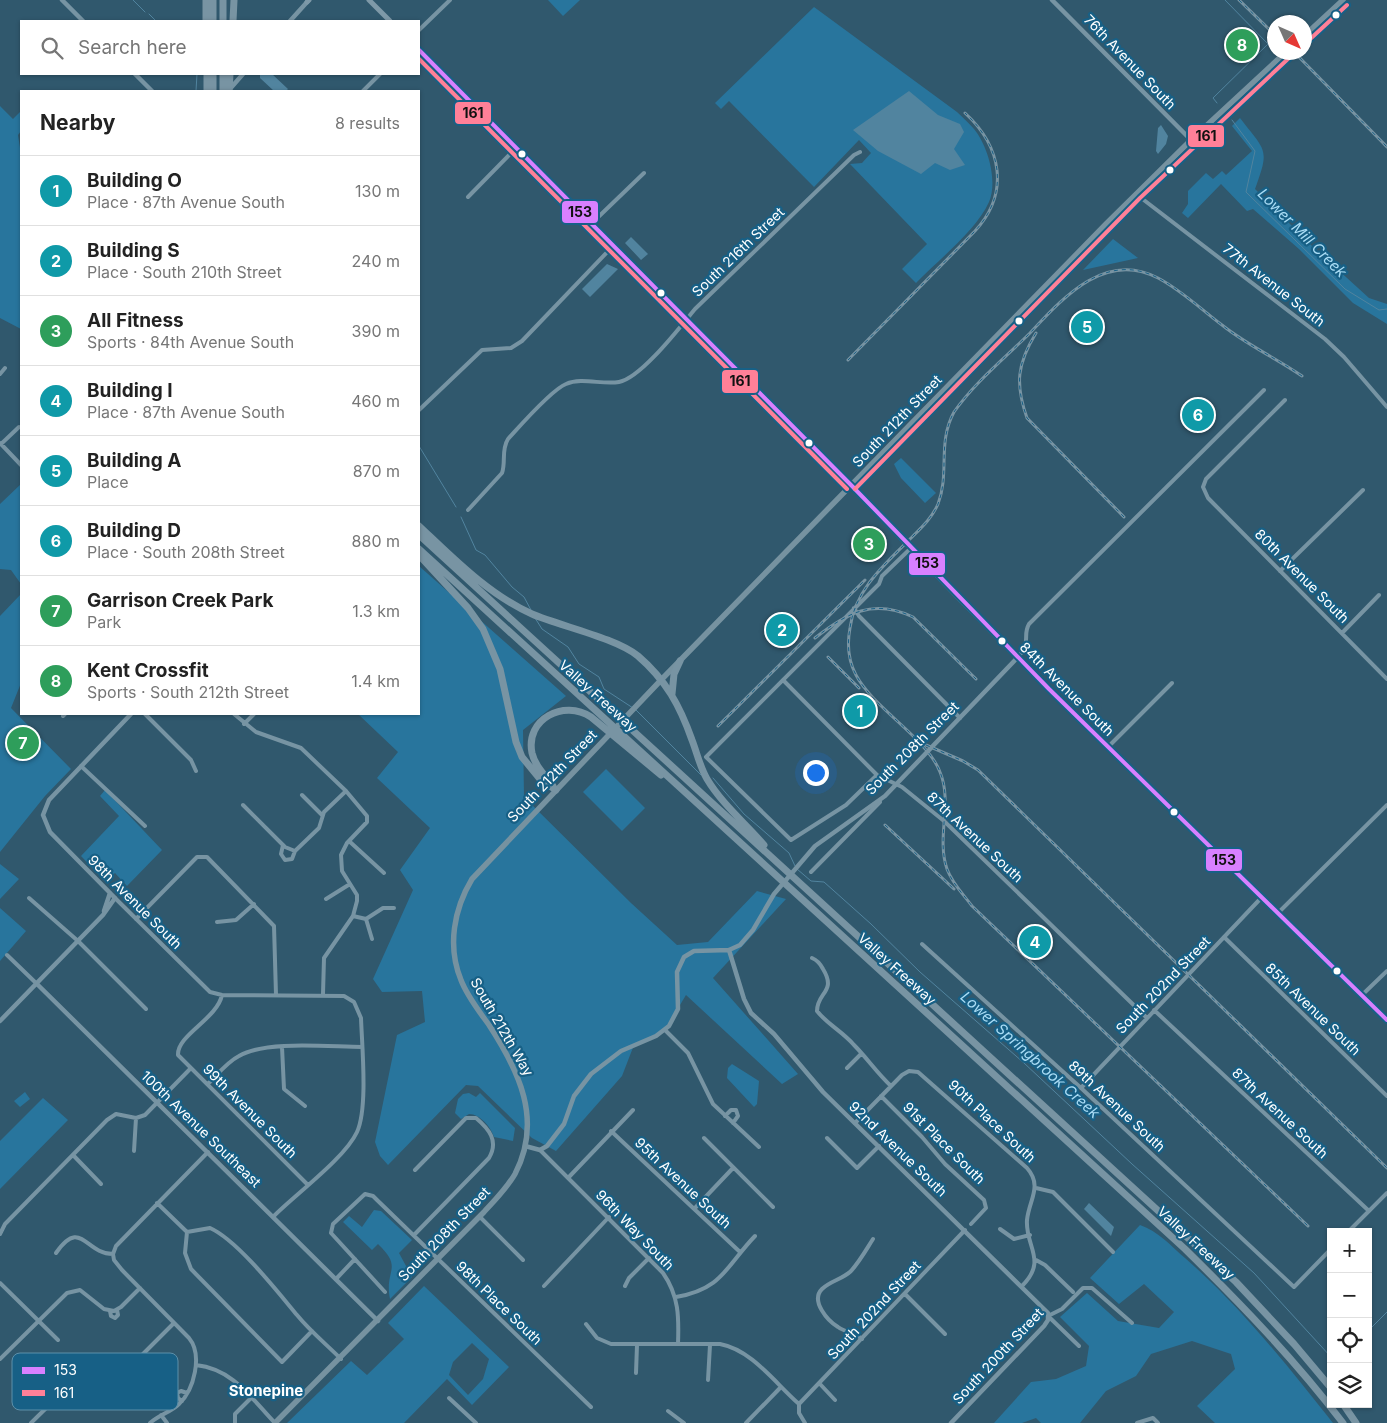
<!DOCTYPE html>
<html lang="en">
<head>
<meta charset="utf-8">
<style>
	body { margin:0; font-family:Inter,sans-serif; background:#f2f2f2; color:#222 }
	.controls { position:absolute; right:15px; bottom:15px; display:grid; overflow:hidden; border-radius:0px; box-shadow:0 1px 4px #0004 }
	.controls button { width:45px; height:45px; display:grid; place-items:center; padding:0; border:0; border-bottom:1px solid #e0e0e0; background:#fff; color:#222; font:25px sans-serif }
	.compass { position:absolute; left:1267px; top:15px; width:45px; height:45px; border-radius:50%; background:#fff; box-shadow:0 1px 4px #0004; rotate:135deg }
	.you { position:absolute; left:815px; top:772px; width:18px; height:18px; margin:-12px; border:4px solid #fff; border-radius:50%; background:#1a73e8; box-shadow:0 0 0 8px #1a73e833 }
	.badge { display:grid; place-items:center; width:32px; height:32px; border-radius:50%; background:#656b6e; color:#fff; font-size:16px; font-weight:700 }
	.pin { position:absolute; translate:-50% -50%; border:2px solid #fff; box-shadow:0 1px 5px #0006 }
	.list { margin:0; padding:0; list-style:none }
	h2 { display:flex; justify-content:space-between; align-items:center; height:65px; margin:0; padding:0 20px; font-size:21px }
	h2 small { font-size:16px; font-weight:400; color:#767676 }
	.list li { display:grid; grid-template-columns:32px 1fr auto; gap:15px; align-items:center; box-sizing:border-box; height:70px; padding:0 20px; border-top:1px solid #e0e0e0 }
	.list b { display:block; font-size:19px; white-space:nowrap }
	.list p { margin:0; font-size:16px; white-space:nowrap; color:#767676 }
	.list em { font-size:16px; font-style:normal; color:#767676 }
	.icon { flex:none; width:28px; height:28px; fill:none; stroke:currentColor; stroke-width:2; stroke-linecap:round; stroke-linejoin:round }
	.map { position:relative; flex:none; width:1387px; height:1423px; overflow:hidden }
	.search { position:absolute; background:#fff; box-shadow:0 1px 4px #0004; left:20px; top:20px; width:400px; height:55px; display:flex; align-items:center; gap:12px; box-sizing:border-box; padding:0 18px; border-radius:0px; color:#767676; font-size:19px }
	.panel { position:absolute; background:#fff; box-shadow:0 1px 4px #0004; left:20px; top:90px; width:400px; height:625px; border-radius:0px }
	.map>svg:first-child { display:block }
	.green { fill:#28759d; fill-rule:evenodd }
	.water { fill:#51849f }
	.lines { fill:none; stroke-linecap:round; stroke-linejoin:round }
	.stream { stroke:#51849f; stroke-width:1 }
	.minor { stroke:#7794a3; stroke-width:4 }
	.tertiary { stroke:#7794a3; stroke-width:4.5 }
	.secondary { stroke:#7e99a8; stroke-width:5 }
	.primary { stroke:#7692a0; stroke-width:5.5 }
	.motorway { stroke:#7894a3; stroke-width:7 }
	.rail-casing { stroke:#7894a3; stroke-width:3 }
	.rail { stroke:#176086; stroke-width:1; stroke-dasharray:4; stroke-linecap:butt }
	.bus-1-casing { stroke:#176086; stroke-width:8 }
	.bus-2-casing { stroke:#176086; stroke-width:8 }
	.bus-1 { stroke:#d880ff; stroke-width:4 }
	.bus-2 { stroke:#ff8098; stroke-width:4 }
	.bus-dot { fill:#fff; stroke:#176086; stroke-width:2 }
	.labels { text-anchor:middle; stroke-width:4.5; stroke-linejoin:round; paint-order:stroke }
	.street-label { font-size:14px; fill:#fff; stroke:#176086 }
	.water-label { font-size:15px; font-style:italic; fill:#a9dcf5; stroke:#176086 }
	.neighbourhood-label { font-size:15px; font-weight:bold; fill:#fff; stroke:#176086 }
	.key { fill:#176086; stroke:#5d90aa; stroke-width:1 }
	.key-label { font-size:14px; fill:#fff }
	.line-badge { stroke:#176086; stroke-width:2 }
	.pale-badge-label { font-size:14px; text-anchor:middle; font-weight:bold; fill:#111 }
</style>
</head>
<body>
<div class="map">
<svg width="1387" height="1423" viewBox="0 0 1387 1423">
	<rect width="100%" height="100%" fill="#30586d"/>
	<path class="green" d="M548,0H580L563,16Z
		M814,7L957,112C963,118 969,123 974,129C988,146 998,181 989,202C976,231 938,260 916,283L902,269L927,244L850,164L862,163L871,153L859,140L814,187L729,101L721,109L715,103Z
		M0,106L13,119L21,111V131L18,135L21,154V329L0,318Z
		M1240,118C1266,152 1270,148 1255,189L1313,247L1369,298L1387,304V324L1353,303L1299,249L1253,209L1247,211L1221,184L1188,218L1182,213L1188,204V191L1206,173L1213,179L1222,171L1226,175L1252,151L1232,126Z
		M1113,239L1138,258L1083,270Z
		M901,458L936,493L925,503L901,478L894,464Z
		M21,484V584L11,570L0,569V504Z
		M419,566L566,696L523,730L524,797L631,903L677,945L708,942L757,891L786,899L713,978L798,1074L782,1084L686,995L665,1030L634,1045L622,1076L556,1151L532,1138L478,1086L466,1085L388,1165L380,1156L375,1142L397,1035L425,1022L422,991L382,992L373,979L413,890L400,870L430,828L377,778L398,752L358,714H419Z
		M21,594V683L11,708L71,769L45,796L0,852V616Z
		M606,769L645,808L622,831L583,792Z
		M105,790L162,850L127,886L115,873L105,881L81,856L119,816L100,796Z
		M0,864L19,879L0,899Z
		M0,908L26,931L0,961Z
		M732,1064L759,1081L757,1104L754,1107L727,1078L728,1068Z
		M25,1092L30,1099L20,1107L14,1101Z
		M469,1093L476,1097L480,1093L515,1128L513,1141L494,1137C491,1127 480,1114 469,1114L461,1119L455,1113L458,1099L463,1094Z
		M43,1098L68,1120L0,1189V1141Z
		M374,1210L381,1211L412,1240L399,1253L412,1277L390,1299C384,1269 404,1269 378,1244L372,1250L343,1222L349,1216L362,1227Z
		M1140,1225C1158,1231 1171,1246 1185,1258C1241,1307 1287,1365 1333,1423H1215L1197,1406L1235,1369L1231,1354L1192,1341L1151,1354L1136,1376L1106,1391L1080,1423H1041L1036,1418L1022,1423H994L1031,1382L1056,1379L1086,1366L1089,1346L1060,1317L1087,1293L1118,1321L1159,1328L1174,1312L1144,1284L1119,1304L1090,1278Z
		M424,1286L509,1367L472,1405L447,1379L404,1423H287L351,1361L367,1375L404,1339L388,1323ZM472,1343L489,1359L483,1379L468,1395L449,1375L453,1362Z"/>
	<path class="water" d="M260,74H272L288,89L286,91H274L260,78Z
		M909,91L938,115L960,124L964,132L954,149L965,165L950,170L935,163L921,174L878,151L853,130Z
		M1161,125L1168,136L1166,144L1158,154L1156,151L1158,128Z
		M631,237L648,254L641,260L625,243Z
		M607,264L618,269L590,297L582,289Z
		M1089,1203L1114,1227L1111,1236L1084,1209Z"/>
	<g class="lines">
		<path class="stream" d="M133,0L145,12
			M149,14L156,21
			M196,91L197,74
			M1217,103L1213,98L1268,44L1225,0
			M1232,120L1255,151L1246,192L1345,289L1379,310L1387,309
			M419,446L456,507
			M461,517L476,550L485,555L512,587L524,597L531,610
			M535,618L542,629L568,647L579,664L599,677L604,689L633,708
			M636,710L701,775
			M713,778L744,814L789,853L795,866
			M797,869L811,881L824,882L871,924L920,972L1024,1063L1132,1164L1254,1273L1331,1357
			M1368,1331L1387,1312"/>
		<path class="minor" d="M419,30L450,0
			M363,91L380,74
			M1136,194L1325,339L1344,357L1387,407
			M468,197L516,148
			M591,224L644,173
			M0,374L5,368
			M1285,400L1206,479L1203,487L1208,498L1387,679
			M419,410L482,350L511,348L522,341L613,246
			M0,443L21,465
			M1,444L19,427
			M468,510L502,473C506,462 501,450 508,439C520,426 551,390 566,384C582,377 602,385 619,382C641,378 680,327 695,309L854,155L860,152
			M1280,571L1363,490
			M854,608L859,616L960,718
			M1342,633L1379,595
			M1018,657C1032,642 1022,636 1029,624L1264,390
			M783,680L877,775L902,787L944,821L1147,1018
			M145,714L191,760L196,771
			M234,714L256,732L301,748L346,791L367,816V822L347,843L341,855L342,871L357,895V901L353,916L324,958L323,994
			M63,716L65,714
			M244,724L254,714
			M1109,746L1172,683
			M81,766L145,826
			M877,775L846,805L791,840L706,757L879,584L882,576L910,549
			M302,795L322,815
			M243,805L285,847L295,851L319,828L324,812L346,791
			M349,841L384,873
			M283,845L281,854L285,860L292,859L295,851
			M811,872L880,802
			M29,898L78,941L146,1009
			M115,898L210,992L222,995L344,996L354,1002L361,1018C362,1047 368,1108 357,1132C345,1158 296,1194 274,1216
			M326,899L350,884
			M1278,913L1387,805
			M353,916L366,919
			M136,919L197,857H207L274,926L276,995
			M366,919L383,908H394
			M366,919L372,939
			M217,922L236,920L254,904
			M1224,937L1387,1096
			M922,944L1081,1088L1294,1287L1331,1249
			M7,955L37,984
			M812,958C817,960 820,963 823,969C837,992 817,992 817,1011C827,1024 843,1032 854,1045C867,1058 877,1073 891,1086
			M222,995C217,1019 177,1035 178,1055L308,1185
			M1362,995L1387,971
			M1154,1010L1369,1211
			M665,1030L688,1053L713,1104L759,1147
			M282,1047L284,1089L305,1106
			M847,1068L861,1054
			M208,1084C217,1075 227,1062 239,1056C266,1040 330,1047 362,1047
			M1081,1088L1262,897
			M881,1096L922,1137L945,1164L984,1200L986,1208L971,1224
			M725,1116L731,1110H736L738,1116L733,1123
			M855,1123L902,1075L909,1071L918,1072L1027,1168C1043,1186 1029,1200 1027,1220C1025,1247 1048,1260 1022,1286
			M611,1131L740,1252
			M704,1138L773,1207
			M827,1138L857,1168L879,1146
			M540,1150L663,1273C679,1296 679,1317 678,1344
			M134,1151L136,1118
			M73,1155L101,1184
			M568,1178L633,1110
			M1036,1188L1053,1192L1113,1252
			M157,1203L187,1232L210,1228C237,1240 277,1291 297,1315C310,1331 326,1344 341,1359
			M695,1208L733,1168
			M480,1217L523,1260
			M1000,1229L1014,1239L1030,1235
			M187,1232L185,1253L191,1269L282,1362L312,1331
			M1348,1232L1387,1193
			M0,1234L5,1224L107,1120L116,1114L136,1118L145,1115L191,1068
			M414,1235L489,1158C499,1141 489,1129 476,1118H466L415,1170
			M56,1253C81,1217 85,1254 113,1254
			M113,1254L114,1260L122,1270L189,1338C203,1355 194,1390 179,1404C171,1412 159,1415 150,1423
			M113,1254L116,1246L208,1152
			M1036,1260L1045,1265L1073,1292
			M336,1279L355,1259
			M0,1283L58,1340
			M544,1286L609,1217
			M625,1286L629,1278L649,1258
			M385,1292L331,1233L333,1224L365,1194L373,1196L377,1200L591,1407
			M905,1294L945,1334
			M676,1297C723,1289 726,1266 755,1236
			M110,1311L111,1316L115,1318L118,1315L117,1310
			M586,1324L597,1338L611,1344H720C752,1350 775,1383 799,1404
			M862,1339C855,1332 846,1333 838,1327C828,1321 810,1301 822,1289C830,1281 843,1279 851,1271C860,1261 866,1250 873,1239
			M1079,1346L1048,1316L1062,1309L1083,1288H1092L1132,1323
			M0,1359L67,1293L80,1290L104,1309L114,1311L121,1307L140,1288
			M196,1365C233,1369 251,1398 275,1423
			M128,1369L174,1323
			M636,1373L637,1345
			M708,1380L710,1345
			M820,1384L835,1400
			M449,1398L476,1423
			M182,1401L178,1398L177,1393L181,1391L187,1393
			M799,1404L965,1230
			M799,1404V1413L805,1423
			M668,1411L684,1423
			M161,1415L167,1423
			M31,1423L88,1367
			M235,1423V1414L251,1398
			M746,1423L780,1388
			M1137,1423L1153,1418L1158,1423"/>
		<path class="tertiary" d="M62,0L83,21
			M1052,0L1191,140
			M290,21L308,1
			M135,74L152,91
			M229,90L243,74
			M104,911L110,893
			M729,950L744,999L751,1013L774,1034L823,1092L1048,1313V1320L1044,1326L951,1423
			M37,984L378,1321
			M0,1021L103,915L115,898L50,832L43,815L49,800L131,714
			M525,1146L540,1150L547,1146L564,1124L574,1096L591,1074L621,1051L656,1036L669,1026L678,1009L677,972L684,957L694,951L729,950L740,945L753,930L774,894L815,846L885,796L1018,657"/>
		<path class="secondary" d="M369,0L390,21
			M307,2L309,0
			M419,50L851,485C1023,670 1207,843 1387,1020"/>
		<path class="primary" d="M1304,36L1343,0
			M275,1423L484,1212C495,1200 507,1188 515,1174C543,1120 519,1071 489,1025C479,1011 467,996 461,980C447,946 454,909 472,879L662,679L1106,224L1191,140L1286,52"/>
		<path class="motorway" d="M206,0V21
			M213,21V0
			M223,21V0
			M233,21L234,0
			M207,74V91
			M213,74V91
			M223,74V91
			M229,91L230,74
			M419,526C453,558 489,595 532,614C560,626 616,638 638,656C666,680 680,706 692,740C697,753 700,767 707,779C722,804 745,823 764,845
			M419,535L1236,1282L1294,1344L1331,1388
			M419,549L1185,1249C1242,1305 1295,1360 1343,1423
			M419,555L468,608L483,629L500,669L516,742L522,757L540,779L556,790
			M672,694L674,674L680,661
			M553,786C545,775 535,766 532,753C525,719 564,699 591,717L661,775
			M1343,1404L1356,1423"/>
		<g class="rail-casing">
			<path id="rail" d="M1239,0L1274,34
				M1294,52L1387,147
				M1036,333C1017,364 1015,384 1027,418L1124,517
				M848,360L975,231C1010,193 1002,147 965,113
				M1302,376C1276,358 1247,345 1222,325C1202,310 1181,290 1158,278C1105,250 1063,298 1030,333C1005,358 975,382 954,412C937,443 950,473 938,504C932,518 921,528 910,539C884,565 855,590 850,628C847,644 848,660 856,675C874,709 927,738 940,772C953,803 936,837 947,869C952,883 963,894 972,906L1308,1226
				M815,638C847,613 873,598 913,617L976,679
				M828,657L859,688
				M718,726L865,580
				M926,745L963,761L978,770L1387,1168
				M885,825L954,889"/>
		</g>
		<use href="#rail" class="rail"/>
		<g class="bus-1-casing">
			<path id="bus-1" d="M419,50L851,485L1049,689L1387,1020"/>
		</g>
		<g class="bus-2-casing">
			<path id="bus-2" d="M1308,41L1347,5
				M419,59L847,489
				M855,489L1140,198L1290,57"/>
		</g>
		<use href="#bus-1" class="bus-1"/>
		<use href="#bus-2" class="bus-2"/>
	</g>
	<g class="bus-dot">
		<circle cx="1336" cy="15" r="4.5"/>
		<circle cx="522" cy="154" r="4.5"/>
		<circle cx="1170" cy="170" r="4.5"/>
		<circle cx="661" cy="293" r="4.5"/>
		<circle cx="1019" cy="321" r="4.5"/>
		<circle cx="809" cy="443" r="4.5"/>
		<circle cx="1002" cy="641" r="4.5"/>
		<circle cx="1174" cy="812" r="4.5"/>
		<circle cx="1337" cy="971" r="4.5"/>
	</g>
	<g class="labels">
		<g class="street-label">
			<text transform="translate(1130 62) rotate(46)" y="5">76th Avenue South</text>
			<text transform="translate(738 252) rotate(-44)" y="5">South 216th Street</text>
			<text transform="translate(1274 285) rotate(38)" y="5">77th Avenue South</text>
			<text transform="translate(897 421) rotate(-46)" y="5">South 212th Street</text>
			<text transform="translate(1302 576) rotate(45)" y="5">80th Avenue South</text>
			<text transform="translate(1067 689) rotate(45)" y="5">84th Avenue South</text>
			<text transform="translate(598 696) rotate(42)" y="5">Valley Freeway</text>
			<text transform="translate(912 748) rotate(-45)" y="5">South 208th Street</text>
			<text transform="translate(552 776) rotate(-46)" y="5">South 212th Street</text>
			<text transform="translate(975 837) rotate(43)" y="5">87th Avenue South</text>
			<text transform="translate(135 902) rotate(45)" y="5">98th Avenue South</text>
			<text transform="translate(897 969) rotate(42)" y="5">Valley Freeway</text>
			<text transform="translate(1163 985) rotate(-46)" y="5">South 202nd Street</text>
			<text transform="translate(1313 1009) rotate(44)" y="5">85th Avenue South</text>
			<text transform="translate(502 1027) rotate(60)" y="5">South 212th Way</text>
			<text transform="translate(1117 1106) rotate(43)" y="5">89th Avenue South</text>
			<text transform="translate(250 1111) rotate(45)" y="5">99th Avenue South</text>
			<text transform="translate(1280 1113) rotate(43)" y="5">87th Avenue South</text>
			<text transform="translate(992 1121) rotate(43)" y="5">90th Place South</text>
			<text transform="translate(201 1129) rotate(44)" y="5">100th Avenue Southeast</text>
			<text transform="translate(944 1143) rotate(45)" y="5">91st Place South</text>
			<text transform="translate(898 1149) rotate(44)" y="5">92nd Avenue South</text>
			<text transform="translate(683 1183) rotate(43)" y="5">95th Avenue South</text>
			<text transform="translate(635 1230) rotate(46)" y="5">96th Way South</text>
			<text transform="translate(444 1234) rotate(-46)" y="5">South 208th Street</text>
			<text transform="translate(1196 1243) rotate(43)" y="5">Valley Freeway</text>
			<text transform="translate(499 1303) rotate(44)" y="5">98th Place South</text>
			<text transform="translate(874 1310) rotate(-47)" y="5">South 202nd Street</text>
			<text transform="translate(998 1356) rotate(-47)" y="5">South 200th Street</text>
		</g>
		<g class="water-label">
			<text transform="translate(1302 233) rotate(45)" y="5">Lower Mill Creek</text>
			<text transform="translate(1030 1055) rotate(42)" y="5">Lower Springbrook Creek</text>
		</g>
		<g class="neighbourhood-label">
			<text x="266" y="1396">Stonepine</text>
		</g>
	</g>
	<rect x="12" y="1353" width="166" height="57" rx="8" class="key"/>
	<rect x="22" y="1367" width="23" height="7" fill="#d880ff"/>
	<rect x="22" y="1390" width="23" height="6" fill="#ff8098"/>
	<g class="key-label">
		<text x="54" y="1375">153</text>
		<text x="54" y="1398">161</text>
	</g>
	<g class="line-badge">
		<rect x="454" y="101" width="38" height="24" rx="5" fill="#ff8098"/>
		<rect x="1187" y="124" width="38" height="24" rx="5" fill="#ff8098"/>
		<rect x="561" y="200" width="38" height="24" rx="5" fill="#d880ff"/>
		<rect x="721" y="369" width="38" height="25" rx="5" fill="#ff8098"/>
		<rect x="908" y="552" width="38" height="24" rx="5" fill="#d880ff"/>
		<rect x="1205" y="848" width="38" height="24" rx="5" fill="#d880ff"/>
	</g>
	<g class="pale-badge-label">
		<text x="473" y="118">161</text>
		<text x="1206" y="141">161</text>
		<text x="580" y="217">153</text>
		<text x="740" y="386">161</text>
		<text x="927" y="568">153</text>
		<text x="1224" y="865">153</text>
	</g>
</svg>
<div class="controls">
<button>+</button>
<button>−</button>
<button><svg class="icon" aria-label="locate" viewBox="0 0 24 24"><circle cx="12" cy="12" r="6"/><path d="M12 2v4M12 18v4M2 12h4M18 12h4"/></svg></button>
<button><svg class="icon" aria-label="layers" viewBox="0 0 24 24"><path d="M12 4l9 5-9 5-9-5zM3 14l9 5 9-5"/></svg></button>
</div>
<svg class="compass" viewBox="-18 -18 36 36"><path d="M0-13l5 13h-10z" fill="#e53935"/><path d="M0 13l5-13h-10z" fill="#767676"/></svg>
<div class="you"></div>
<div class="pin badge" style="left:860px;top:711px;background:#0f9aa8">1</div>
<div class="pin badge" style="left:782px;top:630px;background:#0f9aa8">2</div>
<div class="pin badge" style="left:869px;top:544px;background:#2e9e5b">3</div>
<div class="pin badge" style="left:1035px;top:942px;background:#0f9aa8">4</div>
<div class="pin badge" style="left:1087px;top:327px;background:#0f9aa8">5</div>
<div class="pin badge" style="left:1198px;top:415px;background:#0f9aa8">6</div>
<div class="pin badge" style="left:23px;top:743px;background:#2e9e5b">7</div>
<div class="pin badge" style="left:1242px;top:45px;background:#2e9e5b">8</div>
<div class="search"><svg class="icon" aria-label="search" viewBox="0 0 24 24"><circle cx="10" cy="10" r="6"/><path d="M15 15l6 6"/></svg>Search here</div>
<section class="panel">
<h2>Nearby<small>8 results</small></h2>
<ul class="list">
<li><span class="badge" style="background:#0f9aa8">1</span><div><b>Building O</b><p>Place · 87th Avenue South</p></div><em>130 m</em></li>
<li><span class="badge" style="background:#0f9aa8">2</span><div><b>Building S</b><p>Place · South 210th Street</p></div><em>240 m</em></li>
<li><span class="badge" style="background:#2e9e5b">3</span><div><b>All Fitness</b><p>Sports · 84th Avenue South</p></div><em>390 m</em></li>
<li><span class="badge" style="background:#0f9aa8">4</span><div><b>Building I</b><p>Place · 87th Avenue South</p></div><em>460 m</em></li>
<li><span class="badge" style="background:#0f9aa8">5</span><div><b>Building A</b><p>Place</p></div><em>870 m</em></li>
<li><span class="badge" style="background:#0f9aa8">6</span><div><b>Building D</b><p>Place · South 208th Street</p></div><em>880 m</em></li>
<li><span class="badge" style="background:#2e9e5b">7</span><div><b>Garrison Creek Park</b><p>Park</p></div><em>1.3 km</em></li>
<li><span class="badge" style="background:#2e9e5b">8</span><div><b>Kent Crossfit</b><p>Sports · South 212th Street</p></div><em>1.4 km</em></li>
</ul>
</section>
</div>
</body>
</html>
